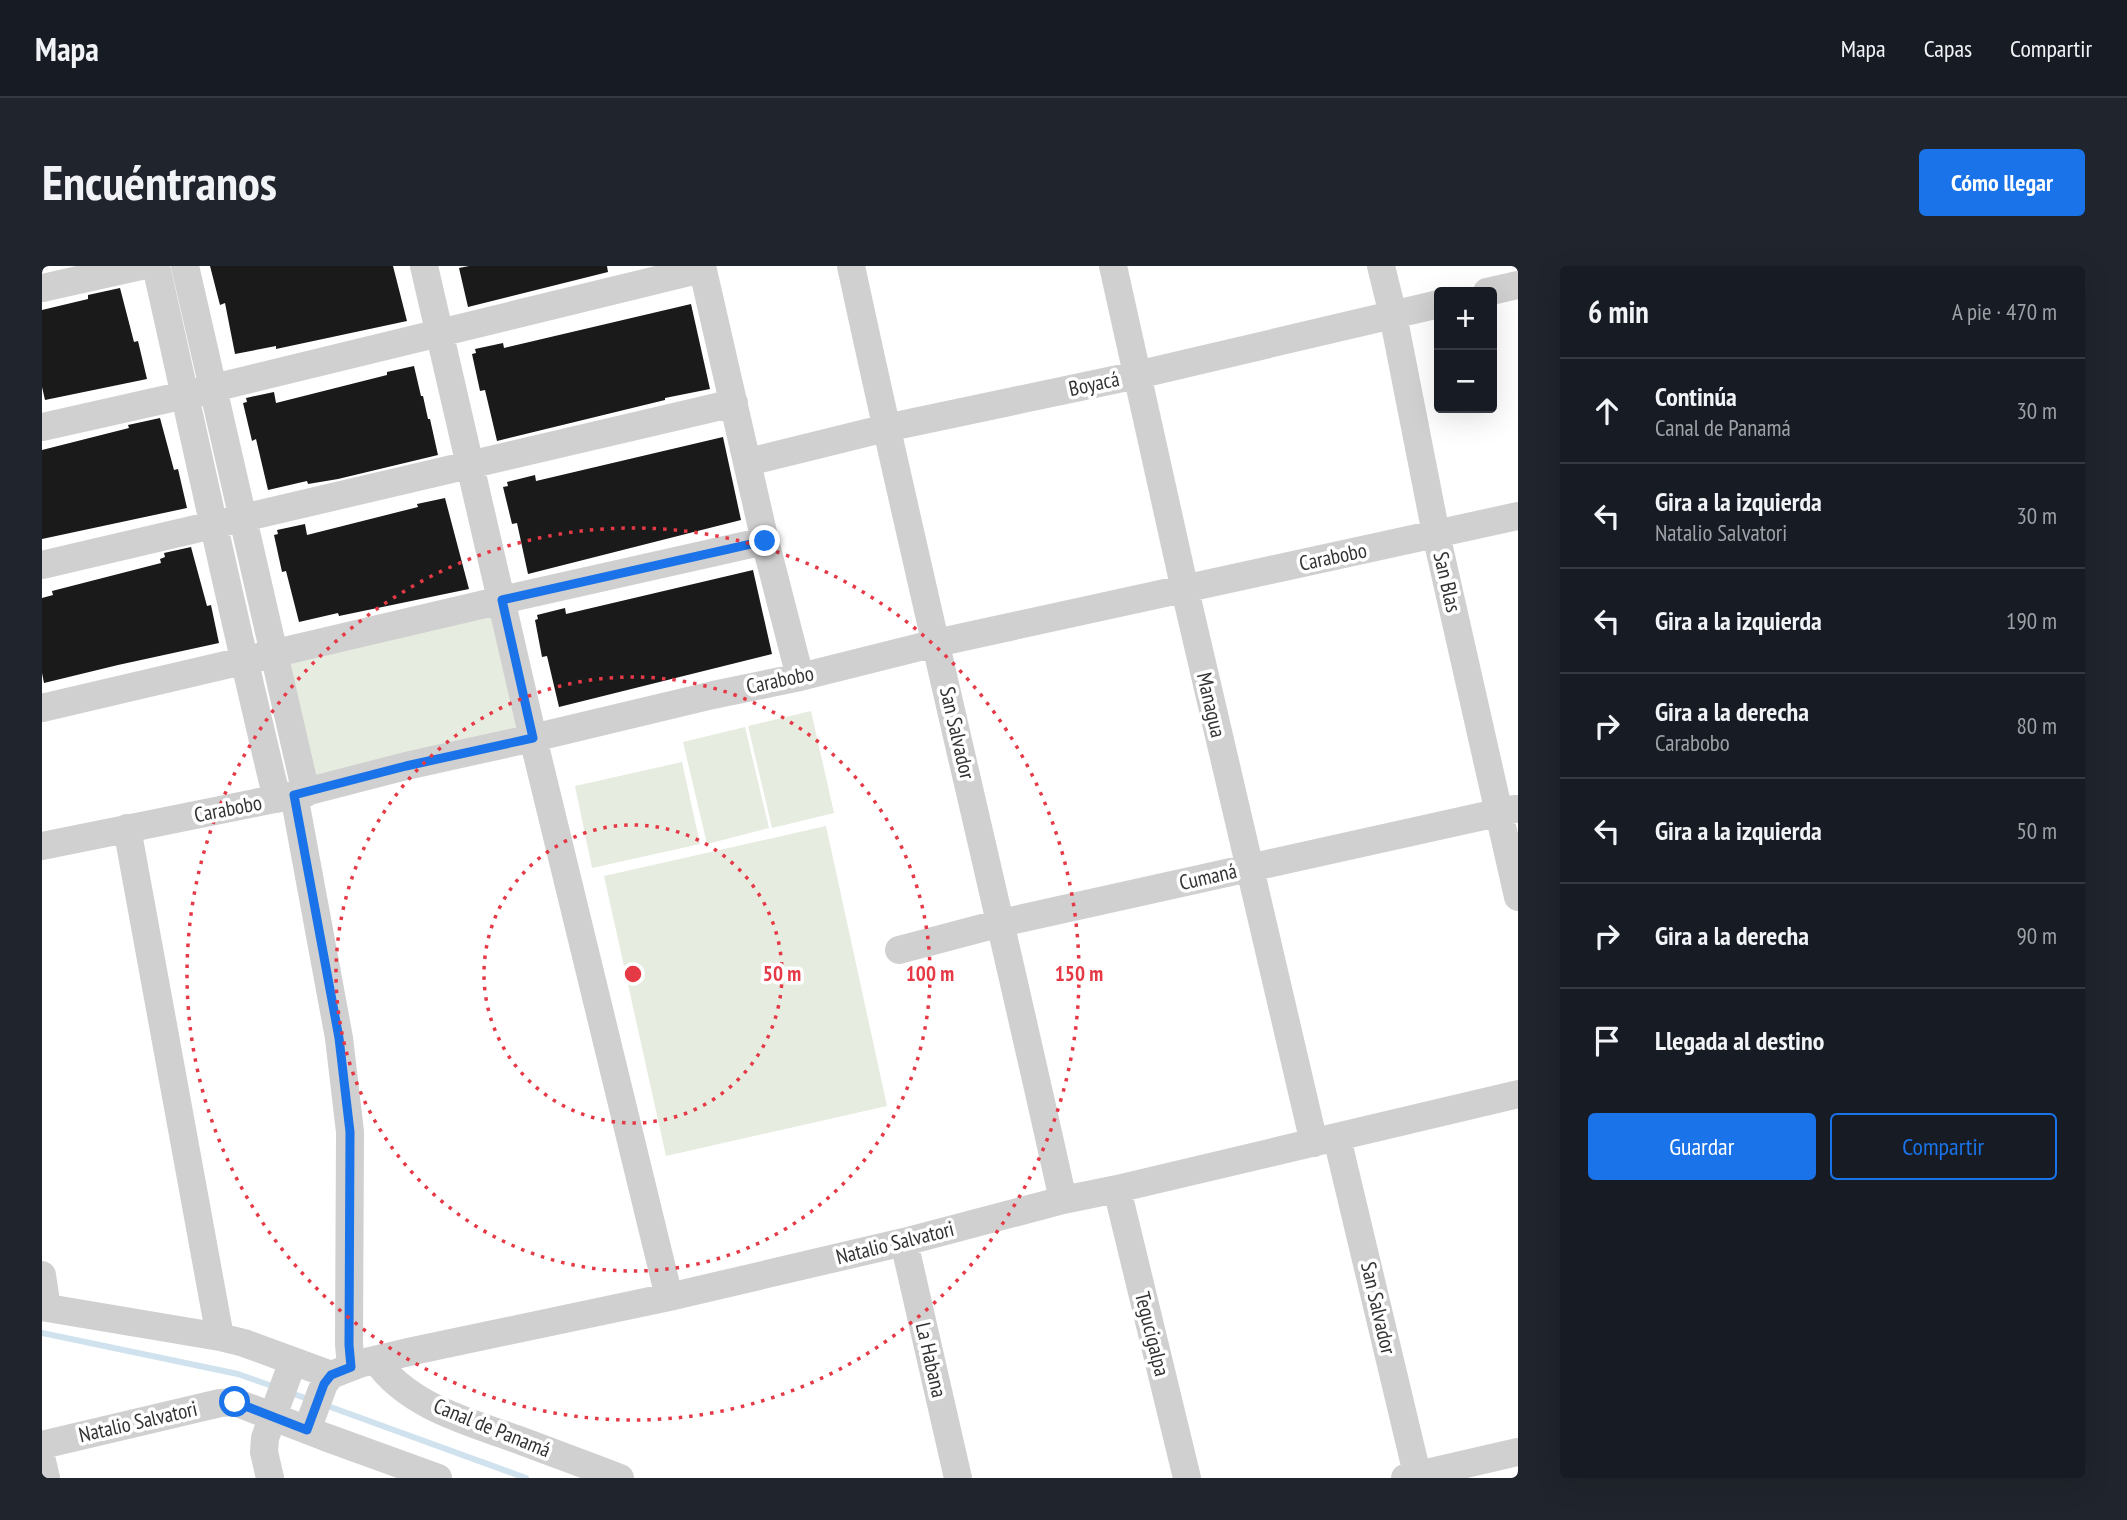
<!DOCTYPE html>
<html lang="es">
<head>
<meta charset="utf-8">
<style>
	body { margin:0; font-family:"PT Sans Narrow",sans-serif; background:#20242c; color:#f1f3f6 }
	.controls { position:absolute; right:21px; top:21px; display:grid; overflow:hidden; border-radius:7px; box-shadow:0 7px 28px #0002 }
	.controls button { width:63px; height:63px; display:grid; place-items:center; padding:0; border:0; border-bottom:2px solid #363941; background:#171b24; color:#f1f3f6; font:35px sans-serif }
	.stop { position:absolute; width:21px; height:21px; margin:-16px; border:5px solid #1a73e8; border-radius:50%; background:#fff }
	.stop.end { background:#1a73e8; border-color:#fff; box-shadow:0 2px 7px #0008 }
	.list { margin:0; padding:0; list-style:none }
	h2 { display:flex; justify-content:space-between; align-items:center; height:91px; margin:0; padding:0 28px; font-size:30px }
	h2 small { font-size:23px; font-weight:400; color:#9ea1a6 }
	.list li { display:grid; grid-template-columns:46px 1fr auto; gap:21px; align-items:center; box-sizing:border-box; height:105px; padding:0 28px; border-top:2px solid #363941 }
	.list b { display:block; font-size:26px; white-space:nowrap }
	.list p { margin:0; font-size:23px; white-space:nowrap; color:#9ea1a6 }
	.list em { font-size:23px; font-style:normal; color:#9ea1a6 }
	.actions { display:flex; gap:14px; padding:21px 28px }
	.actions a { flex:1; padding:16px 0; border:2px solid #1a73e8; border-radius:7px; text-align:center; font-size:24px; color:#1a73e8 }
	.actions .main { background:#1a73e8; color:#fff }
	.icon { flex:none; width:38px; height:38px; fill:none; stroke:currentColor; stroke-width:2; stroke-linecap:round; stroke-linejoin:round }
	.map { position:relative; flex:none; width:1476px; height:1212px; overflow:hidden; border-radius:7px }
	header { display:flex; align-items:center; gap:42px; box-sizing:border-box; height:98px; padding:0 35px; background:#171b24; border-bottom:2px solid #363941 }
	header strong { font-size:33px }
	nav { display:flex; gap:38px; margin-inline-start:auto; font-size:24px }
	.intro { display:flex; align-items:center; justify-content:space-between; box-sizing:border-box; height:168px; padding:0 42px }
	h1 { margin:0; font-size:49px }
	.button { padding:18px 32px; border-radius:7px; background:#1a73e8; color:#fff; font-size:24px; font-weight:700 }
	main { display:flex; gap:42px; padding:0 42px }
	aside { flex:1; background:#171b24; border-radius:7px; box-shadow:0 7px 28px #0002 }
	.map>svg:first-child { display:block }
	.green { fill:#e6ecdf }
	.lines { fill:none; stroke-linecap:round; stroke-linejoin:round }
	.stream { stroke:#cfe2ee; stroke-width:6 }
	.building { fill:#1a1a1a }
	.minor { stroke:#d0d0d0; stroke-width:28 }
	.route { stroke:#1a73e8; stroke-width:9 }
	.ring { fill:none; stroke:#e63946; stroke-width:3.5; stroke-dasharray:3.5 7 }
	.labels { text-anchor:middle; stroke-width:7; stroke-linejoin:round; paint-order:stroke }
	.street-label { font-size:21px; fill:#333; stroke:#fff }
	.centre { fill:#e63946; stroke:#fff; stroke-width:3.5 }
	.ring-label { font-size:21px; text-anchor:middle; font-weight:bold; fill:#e63946; stroke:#fff; stroke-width:7; stroke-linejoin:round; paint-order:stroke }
</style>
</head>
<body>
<header>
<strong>Mapa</strong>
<nav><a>Mapa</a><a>Capas</a><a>Compartir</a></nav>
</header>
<div class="intro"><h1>Encuéntranos</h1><a class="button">Cómo llegar</a></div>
<main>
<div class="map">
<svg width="1476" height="1212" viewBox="0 0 1476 1212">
	<rect width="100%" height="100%" fill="#fff"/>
	<path class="green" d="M460,334L491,472L264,527L232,388Z
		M769,445L792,547L730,562L706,460Z
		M703,461L727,562L665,578L641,476Z
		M640,496L658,578L550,602L533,520Z
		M784,560L845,840L624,890L562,610Z"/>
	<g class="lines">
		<path class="stream" d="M0,1067L196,1108L233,1121
			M246,1126L269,1134
			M283,1139L484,1212"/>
	</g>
	<path class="building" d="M168,0H351L365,55L234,83V80L193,88L183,37L178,39Z
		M427,0H565L566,6L426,41L417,2Z
		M78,22L92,76L96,75L105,113L3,134L0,121V44L46,33V29Z
		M649,38L668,123L623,132V134L455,175L443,124L438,125L430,88L434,87L433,83L461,77L462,82Z
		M372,100L379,130H381L386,153H388L396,189L296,213L266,218L265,215L226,224L214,173L210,175L201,137L205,136L204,132L232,126L234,137L345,109V106Z
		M118,152L132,204L136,203L145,242L0,273V184L87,162L86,159Z
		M681,171L699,254L486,308L475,257L470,258L461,221L466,220L465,216L493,209L494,215Z
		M403,232L427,323L297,350L296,347L257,356L244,305L240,306L232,269L236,268L235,264L263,258L265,269L376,241L375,238Z
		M149,281L165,340L169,339L177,377L76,399L2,417L0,407V332L11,329L10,325L119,297L118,293L123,291L122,287Z
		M711,304L730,388L517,441L505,390L500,391L493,354L496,353L495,349L523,342L524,348Z"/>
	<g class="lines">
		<path class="minor" d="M114,0C154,178 192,356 235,533
			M143,0L264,527
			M382,0L491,472L627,1031
			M660,0L723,275L758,411
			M809,0C876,312 952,622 1021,934
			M1071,0L1143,324L1272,877
			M1339,0L1351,49L1394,268L1476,631
			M0,22L99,0
			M1445,26L1476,19
			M0,161L143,129L660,3
			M706,196L844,162L1095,109L1397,38
			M0,299C230,244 461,192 692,137
			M0,442L460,334L723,275
			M252,529L297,772L308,866L307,1078L309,1101
			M85,562L178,1071
			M0,580L252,529L364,500L491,472L671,429L758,411L894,377L1476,250
			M857,684L959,657L1473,543
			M1295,872L1376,1212
			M1075,923L1145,1212
			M862,976L916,1212
			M0,1009L5,1042
			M0,1041L178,1071L202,1077L289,1109
			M334,1094C365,1140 427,1156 477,1174C511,1187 545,1199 578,1212
			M265,1164L282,1118L289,1109L320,1097L371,1085L627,1031L862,976L1021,934L1075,923L1476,828
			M0,1179L178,1137L193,1136L283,1171L396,1212
			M0,1195L4,1212
			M228,1212L222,1186L223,1172L251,1095
			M1363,1212L1476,1186"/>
	</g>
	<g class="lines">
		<path class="route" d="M193,1136L265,1164L282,1118L289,1109L309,1101L307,1079L308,866L297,772L252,529L364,500L491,472L460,334L723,275"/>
	</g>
	<g class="ring">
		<circle cx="591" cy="708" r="149"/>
		<circle cx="591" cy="708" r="297"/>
		<circle cx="591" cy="708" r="446"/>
	</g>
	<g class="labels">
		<g class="street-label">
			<text transform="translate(1052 118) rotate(-12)" y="7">Boyacá</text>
			<text transform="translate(1291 291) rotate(-12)" y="7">Carabobo</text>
			<text transform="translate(1405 316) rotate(77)" y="7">San Blas</text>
			<text transform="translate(738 414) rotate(-12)" y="7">Carabobo</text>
			<text transform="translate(1169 439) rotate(77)" y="7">Managua</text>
			<text transform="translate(915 467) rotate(77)" y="7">San Salvador</text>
			<text transform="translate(186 543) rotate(-11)" y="7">Carabobo</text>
			<text transform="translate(1166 611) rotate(-13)" y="7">Cumaná</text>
			<text transform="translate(853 977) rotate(-14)" y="7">Natalio Salvatori</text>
			<text transform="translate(1336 1042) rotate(77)" y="7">San Salvador</text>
			<text transform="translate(1110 1068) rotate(76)" y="7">Tegucigalpa</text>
			<text transform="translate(889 1094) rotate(77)" y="7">La Habana</text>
			<text transform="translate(96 1156) rotate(-13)" y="7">Natalio Salvatori</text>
			<text transform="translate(450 1162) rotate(22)" y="7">Canal de Panamá</text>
		</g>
	</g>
	<circle cx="591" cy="708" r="10" class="centre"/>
	<g class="ring-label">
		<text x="740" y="715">50 m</text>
		<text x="888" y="715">100 m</text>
		<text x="1037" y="715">150 m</text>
	</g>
</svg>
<div class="controls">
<button>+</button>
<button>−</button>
</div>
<div class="stop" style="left:193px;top:1136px"></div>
<div class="stop end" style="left:723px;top:275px"></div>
</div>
<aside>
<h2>6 min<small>A pie · 470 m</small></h2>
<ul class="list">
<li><svg class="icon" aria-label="ahead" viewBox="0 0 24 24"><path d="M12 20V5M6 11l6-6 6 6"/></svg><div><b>Continúa</b><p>Canal de Panamá</p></div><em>30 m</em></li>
<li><svg class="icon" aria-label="left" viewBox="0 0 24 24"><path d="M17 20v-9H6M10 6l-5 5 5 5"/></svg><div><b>Gira a la izquierda</b><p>Natalio Salvatori</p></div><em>30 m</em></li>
<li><svg class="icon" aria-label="left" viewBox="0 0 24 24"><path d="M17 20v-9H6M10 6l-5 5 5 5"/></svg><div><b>Gira a la izquierda</b></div><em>190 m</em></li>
<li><svg class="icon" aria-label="right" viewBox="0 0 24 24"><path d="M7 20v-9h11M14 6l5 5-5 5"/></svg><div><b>Gira a la derecha</b><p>Carabobo</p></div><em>80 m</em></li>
<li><svg class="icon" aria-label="left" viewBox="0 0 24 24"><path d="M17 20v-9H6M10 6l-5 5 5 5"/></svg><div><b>Gira a la izquierda</b></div><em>50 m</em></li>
<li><svg class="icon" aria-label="right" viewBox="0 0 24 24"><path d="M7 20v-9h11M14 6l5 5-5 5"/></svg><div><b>Gira a la derecha</b></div><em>90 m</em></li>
<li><svg class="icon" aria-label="arrive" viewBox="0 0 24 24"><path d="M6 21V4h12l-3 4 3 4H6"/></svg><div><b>Llegada al destino</b></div></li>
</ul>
<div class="actions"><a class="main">Guardar</a><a>Compartir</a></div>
</aside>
</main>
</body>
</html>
